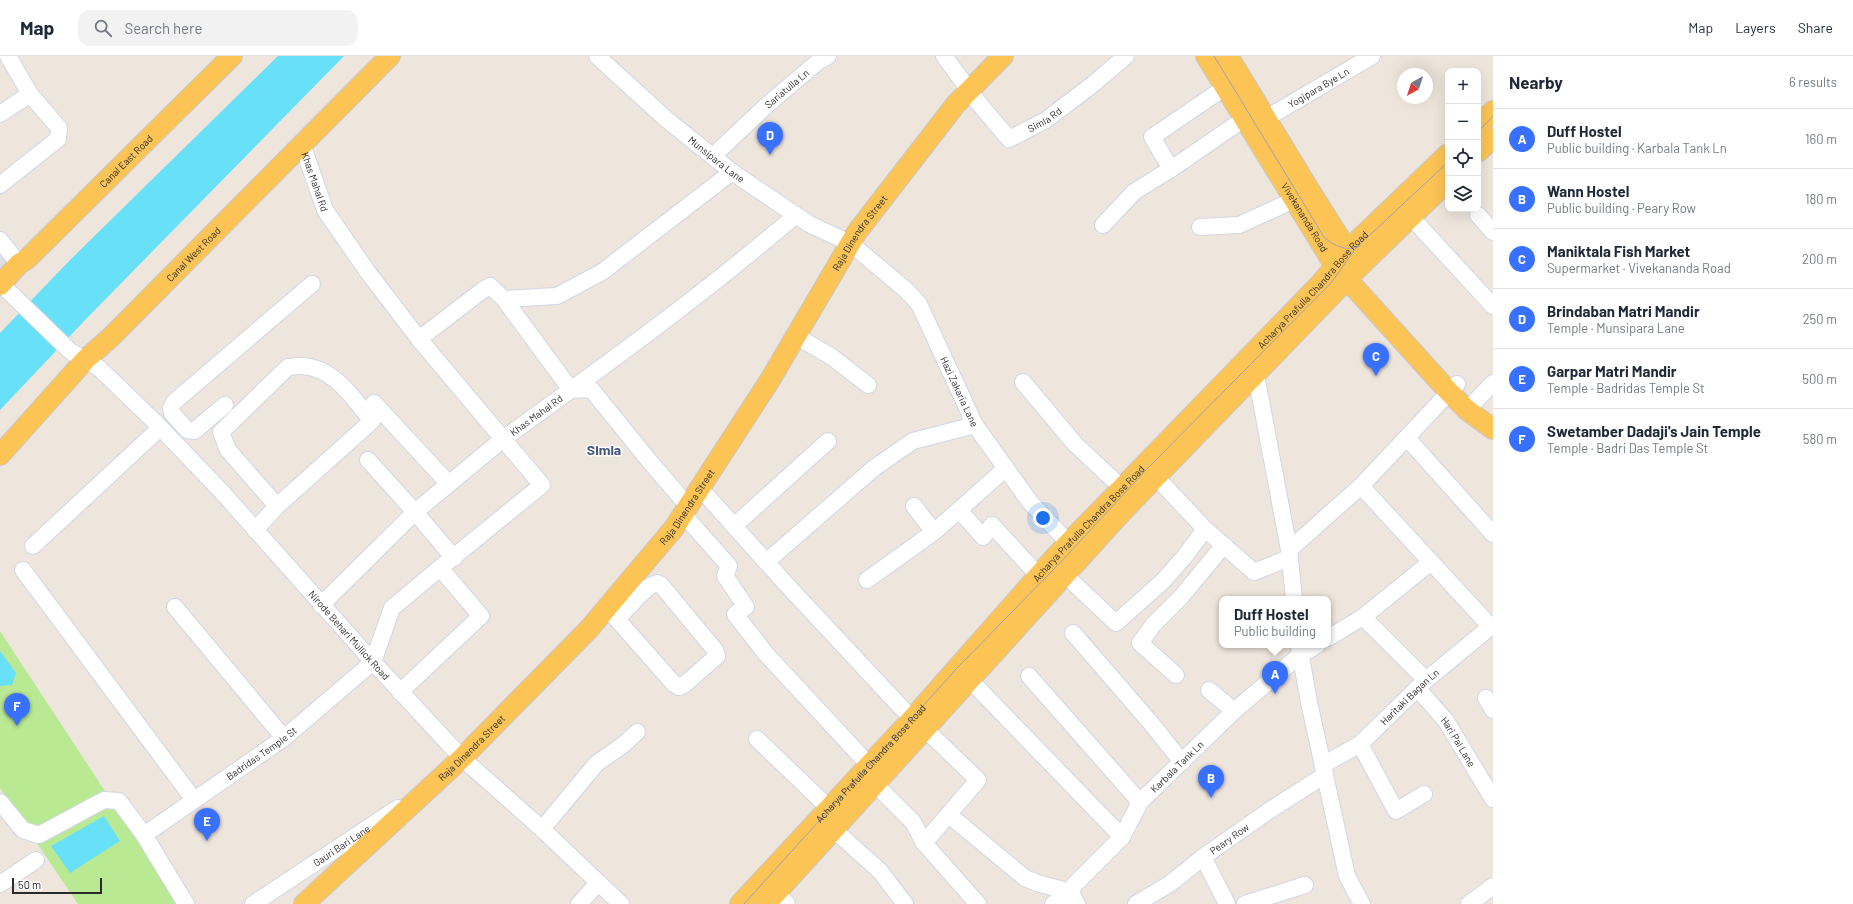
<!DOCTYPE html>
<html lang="en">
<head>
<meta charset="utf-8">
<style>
	body { margin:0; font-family:Barlow,sans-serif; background:#f2f2f3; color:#1f2937 }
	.controls { position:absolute; right:12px; top:12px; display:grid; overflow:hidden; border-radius:8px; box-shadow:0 4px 16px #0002 }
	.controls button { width:36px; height:36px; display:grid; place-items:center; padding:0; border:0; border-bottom:1px solid #e0e1e3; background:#fff; color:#1f2937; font:20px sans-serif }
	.compass { position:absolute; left:1397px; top:12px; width:36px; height:36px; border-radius:50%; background:#fff; box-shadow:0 4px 16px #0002; rotate:219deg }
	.scale { position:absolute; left:12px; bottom:10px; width:90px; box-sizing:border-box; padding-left:4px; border:2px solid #2b2b2b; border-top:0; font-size:11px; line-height:14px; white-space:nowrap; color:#2b2b2b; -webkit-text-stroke:3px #fff; paint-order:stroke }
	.you { position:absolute; left:1043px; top:462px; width:14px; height:14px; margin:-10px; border:3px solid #fff; border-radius:50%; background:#1a73e8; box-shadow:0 0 0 6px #1a73e833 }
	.badge { display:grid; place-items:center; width:26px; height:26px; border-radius:50%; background:#3871ff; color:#fff; font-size:13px; font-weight:700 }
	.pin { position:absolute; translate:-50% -33px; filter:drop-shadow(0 1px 2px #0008) }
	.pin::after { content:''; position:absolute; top:21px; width:14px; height:12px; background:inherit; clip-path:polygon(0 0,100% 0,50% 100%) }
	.popup { position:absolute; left:1219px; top:540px; width:112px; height:52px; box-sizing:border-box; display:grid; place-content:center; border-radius:8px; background:#fff; filter:drop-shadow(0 1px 3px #0005); font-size:13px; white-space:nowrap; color:#747a83 }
	.popup b { font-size:15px; color:#1f2937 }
	.popup::after { content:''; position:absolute; left:50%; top:100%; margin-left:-8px; border:8px solid transparent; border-top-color:#fff }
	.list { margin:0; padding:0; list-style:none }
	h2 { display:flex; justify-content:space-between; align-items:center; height:52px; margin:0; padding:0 16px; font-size:17px }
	h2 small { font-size:13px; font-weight:400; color:#747a83 }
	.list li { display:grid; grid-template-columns:26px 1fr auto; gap:12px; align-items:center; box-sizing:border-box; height:60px; padding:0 16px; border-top:1px solid #e0e1e3 }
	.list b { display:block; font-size:15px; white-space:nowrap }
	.list p { margin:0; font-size:13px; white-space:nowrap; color:#747a83 }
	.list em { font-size:13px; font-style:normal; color:#747a83 }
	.icon { flex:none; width:22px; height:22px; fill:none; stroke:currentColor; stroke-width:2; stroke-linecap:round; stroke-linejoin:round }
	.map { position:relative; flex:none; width:1493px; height:848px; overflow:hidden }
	header { display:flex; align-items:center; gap:24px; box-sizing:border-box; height:56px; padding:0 20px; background:#fff; border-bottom:1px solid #e0e1e3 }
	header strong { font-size:19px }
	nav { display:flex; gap:22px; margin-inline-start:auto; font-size:14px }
	.search { width:280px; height:36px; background:#f2f2f3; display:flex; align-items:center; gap:10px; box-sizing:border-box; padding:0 14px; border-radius:12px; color:#747a83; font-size:15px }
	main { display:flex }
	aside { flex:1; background:#fff }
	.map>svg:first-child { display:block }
	.industrial { fill:#dfdde6 }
	.green { fill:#bae994 }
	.water { fill:#67e0f8 }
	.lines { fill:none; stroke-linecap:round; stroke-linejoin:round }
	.minor-casing { stroke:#d1d7e5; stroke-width:18 }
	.major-casing { stroke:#c8c8c8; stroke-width:22 }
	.minor { stroke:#fff; stroke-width:16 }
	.major { stroke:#fcc454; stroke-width:20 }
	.tram { stroke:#9ea4b7; stroke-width:1 }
	.labels { text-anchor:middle; stroke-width:3; stroke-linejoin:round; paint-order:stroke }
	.street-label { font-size:10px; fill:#2b2b2b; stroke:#fff }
	.district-label { font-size:14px; font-weight:bold; fill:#475780; stroke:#fff }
</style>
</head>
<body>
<header>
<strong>Map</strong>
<div class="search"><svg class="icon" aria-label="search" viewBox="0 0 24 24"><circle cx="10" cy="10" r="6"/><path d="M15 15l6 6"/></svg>Search here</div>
<nav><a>Map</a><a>Layers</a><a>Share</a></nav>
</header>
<main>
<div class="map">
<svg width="1493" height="848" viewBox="0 0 1493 848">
	<rect width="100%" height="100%" fill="#eee5dc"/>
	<path class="industrial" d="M0,190L14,208L0,223Z"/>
	<path class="green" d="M0,575L179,848H78L0,732Z"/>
	<path class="water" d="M278,0H344L88,261L0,354V277L69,205Z
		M0,595L16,617L12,629L0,630Z
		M104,760L120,785L70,817L51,790Z"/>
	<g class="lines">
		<g class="minor-casing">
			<g id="minor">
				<path id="s1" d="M597,0L666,63L732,116L809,168L850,187L906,234L919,248L975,369L1030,446L1077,496"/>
				<path id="s2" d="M944,0L977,45L1009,83L1046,64L1092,29L1126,0"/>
				<path d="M0,58L30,38"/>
				<path id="s3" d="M1265,63L1372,0"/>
				<path id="s4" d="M302,88L325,154L367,215L419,283L503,383C603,311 703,239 796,159"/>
				<path id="s5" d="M713,100L767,49L819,5L828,0"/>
				<path d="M1171,113L1152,81L1224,32"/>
				<path d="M0,129L58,83L59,72L30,38L8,0"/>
				<path d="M1478,159L1493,176"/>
				<path d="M1411,161L1493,250"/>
				<path d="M1103,169L1134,136L1171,113L1244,63"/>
				<path d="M1200,171L1239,169L1294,144"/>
				<path d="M0,184L19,208"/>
				<path id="s6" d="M1,228L70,295L99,312L155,366L222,436L373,606L462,702L542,773L621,848"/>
				<path d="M504,243L557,240L602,216L732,116"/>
				<path d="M796,280L832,301L868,329"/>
				<path d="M419,283L483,234L490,230L504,243L571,334L591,333L651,407L688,450"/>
				<path d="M1254,308L1289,494L1294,543"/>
				<path d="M1023,326L1075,388L1122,432"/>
				<path d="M374,347L449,428"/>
				<path d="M225,349L194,375L187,374L172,357L171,352L174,346L312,228"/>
				<path d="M1467,354L1493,327"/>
				<path d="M1407,382L1493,478"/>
				<path d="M368,404L415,456L454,502"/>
				<path d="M1157,422L1205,473L1254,516L1289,502"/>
				<path d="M1361,430L1491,571"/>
				<path d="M700,432L786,528L912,663"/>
				<path d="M914,450L934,476"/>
				<path d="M959,454L1006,412"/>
				<path d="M683,458L729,510L725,520L746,551L735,558L766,598L869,709"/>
				<path d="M734,470L828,385"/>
				<path d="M255,474L277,450L372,365C354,344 335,312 303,310C299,309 293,311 288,311L221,376L228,394L277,450"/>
				<path d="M33,490L160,372"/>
				<path d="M1289,494L1361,430L1457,328"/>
				<path d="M766,506L874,412L913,385L975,369"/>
				<path d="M23,514L194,744"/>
				<path d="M1065,519L1116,567L1163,525L1185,500L1205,473"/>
				<path d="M867,524L934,476L959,454L983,481L992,469L1038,519"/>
				<path d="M321,549L415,456L503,383L542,429L440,512L481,560L400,636"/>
				<path d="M175,551L284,682"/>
				<path d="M607,552L674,628L679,631L685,628L717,600L715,594L661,529L657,527L650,530L643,536L631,523"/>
				<path d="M1363,561L1426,624"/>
				<path d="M617,563L643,536"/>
				<path d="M1073,577L1150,666L1182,706"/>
				<path d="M1328,582L1363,561L1431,506"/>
				<path d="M1299,590L1309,646L1347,820L1362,848"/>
				<path d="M1176,619L1140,587L1153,569L1181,541L1224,489"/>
				<path d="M1029,620L1140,746"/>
				<path d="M970,624L1122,781"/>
				<path id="s7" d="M1417,632L1446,665L1493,743"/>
				<path d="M1209,634L1234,655"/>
				<path d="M1486,642L1493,654"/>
				<path d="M757,683L830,753"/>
				<path d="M1360,688L1396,755L1424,738"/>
				<path id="s8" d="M1323,709L1360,688L1426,624L1493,569"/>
				<path d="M874,727L913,766L924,787L978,848"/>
				<path d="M0,746L23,774L39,779L104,744L119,745L144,779L186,848"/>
				<path id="s9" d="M949,759L1025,822L1037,827L1071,836L1074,829L1122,781L1140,746L1234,655L1300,599L1317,589"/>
				<path d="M542,773L597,707L623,689L637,676"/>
				<path d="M833,773L880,815L905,848"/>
				<path id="s10" d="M144,779L284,682L373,606L392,552L440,512"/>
				<path d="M924,787L978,724L925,673"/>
				<path d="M1203,801L1227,848"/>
				<path d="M0,828L36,804"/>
				<path d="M777,837L787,848"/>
				<path id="s11" d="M253,848L398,752"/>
				<path d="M579,848L598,827"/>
				<path d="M1053,848L1071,836L1077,848"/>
				<path id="s12" d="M1136,848L1171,827L1203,801L1270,754L1325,719"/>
				<path d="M1245,848L1305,829"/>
				<path d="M1469,848L1493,830"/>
			</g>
		</g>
		<g class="major-casing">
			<g id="major">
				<path id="s13" d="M1206,0L1335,210L1449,336L1467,354L1493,373"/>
				<path d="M1228,0L1310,135L1355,206"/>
				<path d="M1478,70L1493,55"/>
				<path d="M1478,96L1493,82"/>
				<path id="s14" d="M0,229L19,208L27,203L232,0"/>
				<path id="s15" d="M0,399L86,303L110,282L390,0"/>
				<path id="s16" d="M304,848L462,702L589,573L674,472L770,324L857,176L956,48L1003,0"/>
				<path id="s17" d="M740,848L912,663L1054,502L1321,227L1350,192L1448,98"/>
				<path d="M766,848L1122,456L1359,211L1448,125"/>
			</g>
		</g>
		<use href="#minor" class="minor"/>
		<use href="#major" class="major"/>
		<path class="tram" d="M1214,0L1324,181C1334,190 1347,196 1360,190
			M1478,76L1493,60
			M744,848L958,611L1056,511L1147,413L1331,227L1356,192L1448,106"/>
	</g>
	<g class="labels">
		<g class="street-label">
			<text dy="4" stroke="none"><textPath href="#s5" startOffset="100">Sariatulla Ln</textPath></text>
			<text dy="4" stroke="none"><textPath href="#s3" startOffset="62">Yogipara Bye Ln</textPath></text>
			<text dy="4" stroke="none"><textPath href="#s2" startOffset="146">Simla Rd</textPath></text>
			<text dy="4" stroke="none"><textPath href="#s1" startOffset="158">Munsipara Lane</textPath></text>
			<text dy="4" stroke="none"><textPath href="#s14" startOffset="177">Canal East Road</textPath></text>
			<text dy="4" stroke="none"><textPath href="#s4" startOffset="40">Khas Mahal Rd</textPath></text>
			<text dy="4" stroke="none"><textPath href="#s13" startOffset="189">Vivekananda Road</textPath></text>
			<text dy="4" stroke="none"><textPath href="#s16" startOffset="877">Raja Dinendra Street</textPath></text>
			<text dy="4" stroke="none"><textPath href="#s15" startOffset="279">Canal West Road</textPath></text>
			<text dy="4" stroke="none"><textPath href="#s17" startOffset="840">Acharya Prafulla Chandra Bose Road</textPath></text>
			<text dy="4" stroke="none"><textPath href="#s1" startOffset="505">Hazi Zakaria Lane</textPath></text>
			<text dy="4" stroke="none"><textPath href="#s4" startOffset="401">Khas Mahal Rd</textPath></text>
			<text dy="4" stroke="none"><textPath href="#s16" startOffset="553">Raja Dinendra Street</textPath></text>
			<text dy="4" stroke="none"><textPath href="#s17" startOffset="516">Acharya Prafulla Chandra Bose Road</textPath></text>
			<text dy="4" stroke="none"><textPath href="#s6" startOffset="496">Nirode Behari Mullick Road</textPath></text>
			<text dy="4" stroke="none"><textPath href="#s8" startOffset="111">Haritaki Bagan Ln</textPath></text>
			<text dy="4" stroke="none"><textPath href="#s7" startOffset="68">Hari Pal Lane</textPath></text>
			<text dy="4" stroke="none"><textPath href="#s16" startOffset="229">Raja Dinendra Street</textPath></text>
			<text dy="4" stroke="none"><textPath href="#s10" startOffset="143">Badridas Temple St</textPath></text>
			<text dy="4" stroke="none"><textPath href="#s17" startOffset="192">Acharya Prafulla Chandra Bose Road</textPath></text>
			<text dy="4" stroke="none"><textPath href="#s9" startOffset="313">Karbala Tank Ln</textPath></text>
			<text dy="4" stroke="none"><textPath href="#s12" startOffset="114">Peary Row</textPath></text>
			<text dy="4" stroke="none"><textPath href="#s11" startOffset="106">Gauri Bari Lane</textPath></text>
		</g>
		<g class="district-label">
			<text x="604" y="399">Simla</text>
		</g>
	</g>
</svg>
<div class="controls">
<button>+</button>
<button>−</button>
<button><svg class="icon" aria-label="locate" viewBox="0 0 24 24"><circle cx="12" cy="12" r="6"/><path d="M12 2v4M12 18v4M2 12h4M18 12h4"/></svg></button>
<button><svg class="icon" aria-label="layers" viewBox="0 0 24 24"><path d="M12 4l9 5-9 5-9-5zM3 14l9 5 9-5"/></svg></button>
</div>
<svg class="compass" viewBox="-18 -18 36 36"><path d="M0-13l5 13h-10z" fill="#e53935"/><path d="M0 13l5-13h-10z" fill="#747a83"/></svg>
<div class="scale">50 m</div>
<div class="you"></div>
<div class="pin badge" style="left:1275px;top:638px">A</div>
<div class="popup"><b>Duff Hostel</b>Public building</div>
<div class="pin badge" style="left:1211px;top:742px">B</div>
<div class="pin badge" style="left:1376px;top:320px">C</div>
<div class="pin badge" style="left:770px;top:99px">D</div>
<div class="pin badge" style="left:207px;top:785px">E</div>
<div class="pin badge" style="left:17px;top:670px">F</div>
</div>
<aside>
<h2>Nearby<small>6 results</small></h2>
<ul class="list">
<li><span class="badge">A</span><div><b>Duff Hostel</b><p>Public building · Karbala Tank Ln</p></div><em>160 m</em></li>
<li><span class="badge">B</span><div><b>Wann Hostel</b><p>Public building · Peary Row</p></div><em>180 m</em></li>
<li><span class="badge">C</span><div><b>Maniktala Fish Market</b><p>Supermarket · Vivekananda Road</p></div><em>200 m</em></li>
<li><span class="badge">D</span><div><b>Brindaban Matri Mandir</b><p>Temple · Munsipara Lane</p></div><em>250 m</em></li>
<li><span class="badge">E</span><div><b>Garpar Matri Mandir</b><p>Temple · Badridas Temple St</p></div><em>500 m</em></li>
<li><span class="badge">F</span><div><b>Swetamber Dadaji's Jain Temple</b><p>Temple · Badri Das Temple St</p></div><em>580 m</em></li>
</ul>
</aside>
</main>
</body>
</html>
